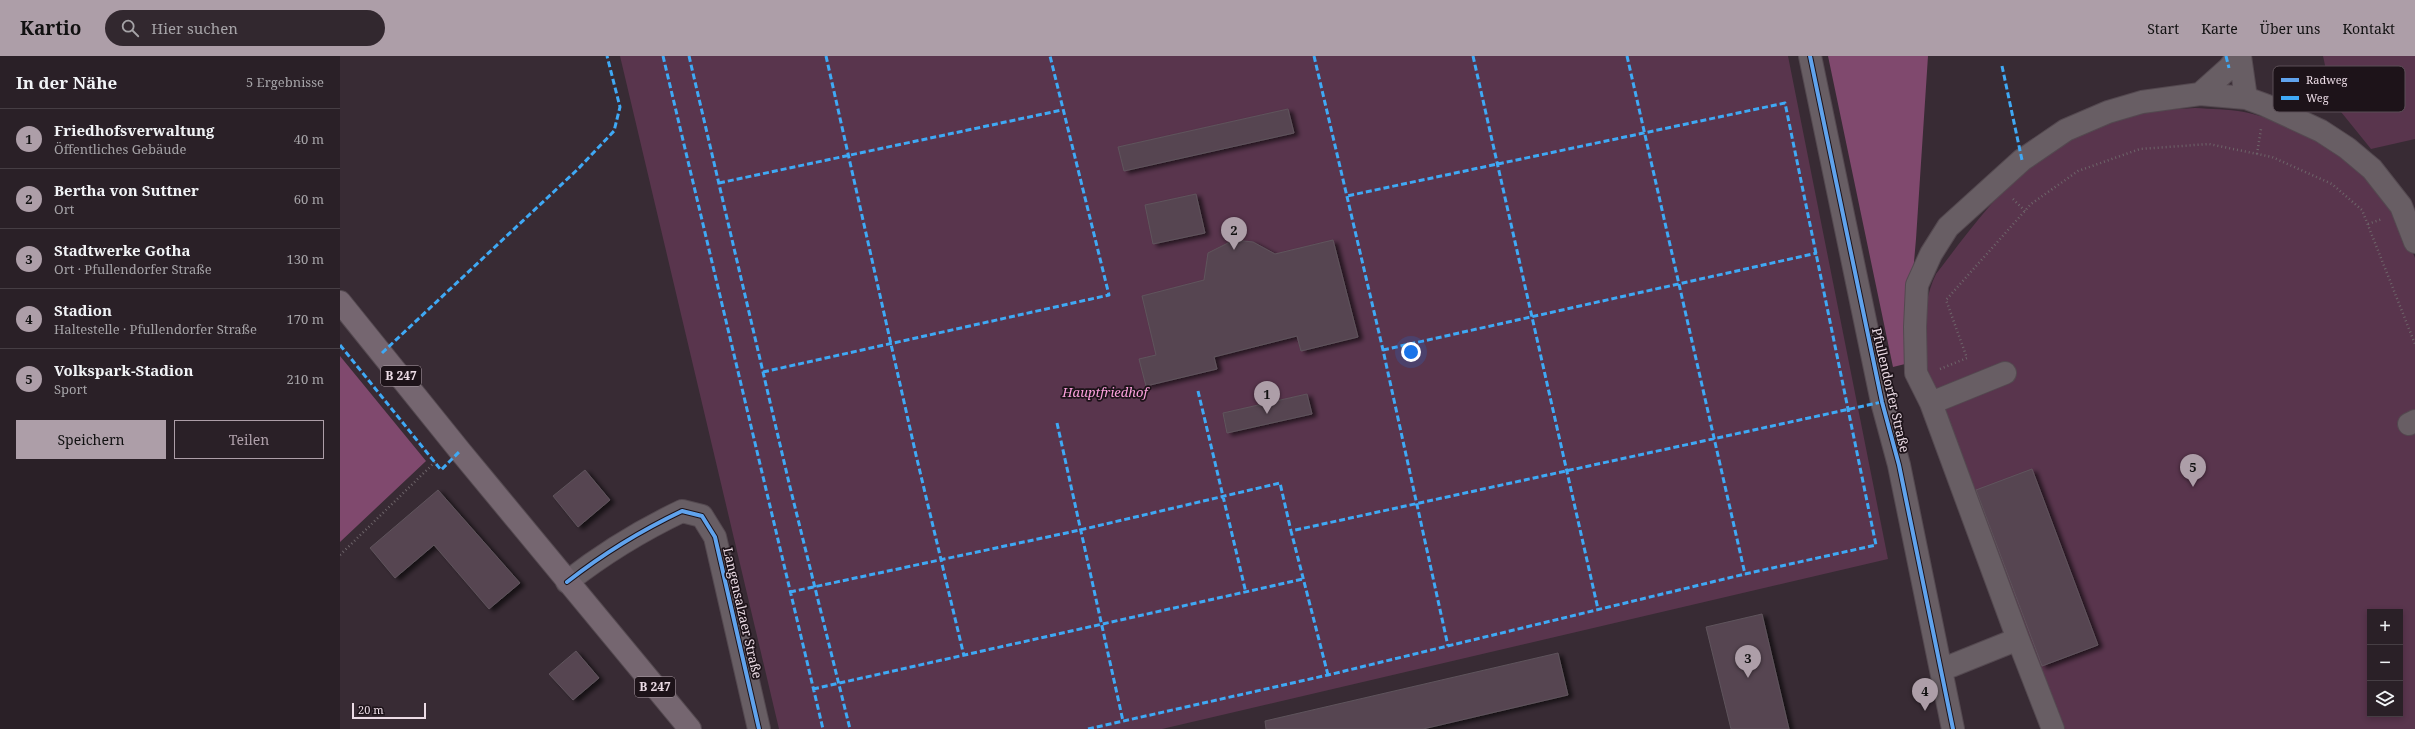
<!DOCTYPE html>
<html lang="de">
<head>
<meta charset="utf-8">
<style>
	body { margin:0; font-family:"Noto Serif",serif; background:#32282f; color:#f1f3f6 }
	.controls { position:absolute; right:12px; bottom:12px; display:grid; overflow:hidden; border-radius:0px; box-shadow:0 2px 6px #0003 }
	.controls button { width:36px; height:36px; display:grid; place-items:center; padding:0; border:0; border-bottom:1px solid #463e44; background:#2a2027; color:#f1f3f6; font:20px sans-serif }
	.scale { position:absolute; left:12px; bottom:10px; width:74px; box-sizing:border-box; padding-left:4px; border:2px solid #ecdce6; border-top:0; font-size:11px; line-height:14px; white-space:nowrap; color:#ecdce6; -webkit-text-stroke:3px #1d1319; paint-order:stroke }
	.you { position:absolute; left:1071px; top:296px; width:14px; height:14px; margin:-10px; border:3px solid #fff; border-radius:50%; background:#1a73e8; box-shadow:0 0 0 6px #1a73e833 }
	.badge { display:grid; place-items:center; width:26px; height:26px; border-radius:50%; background:#ad9ea8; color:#111; font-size:13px; font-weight:700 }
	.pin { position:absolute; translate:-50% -33px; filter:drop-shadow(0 1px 2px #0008) }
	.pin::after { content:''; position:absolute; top:21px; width:14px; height:12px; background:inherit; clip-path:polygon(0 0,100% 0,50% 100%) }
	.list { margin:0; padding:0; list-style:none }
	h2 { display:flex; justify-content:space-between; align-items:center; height:52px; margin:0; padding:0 16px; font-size:17px }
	h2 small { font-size:13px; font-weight:400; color:#a5a3a7 }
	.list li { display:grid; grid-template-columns:26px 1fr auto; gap:12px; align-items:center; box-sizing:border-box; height:60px; padding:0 16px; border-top:1px solid #463e44 }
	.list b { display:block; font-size:15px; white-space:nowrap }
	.list p { margin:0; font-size:13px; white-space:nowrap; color:#a5a3a7 }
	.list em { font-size:13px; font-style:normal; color:#a5a3a7 }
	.actions { display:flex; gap:8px; padding:12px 16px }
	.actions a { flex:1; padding:9px 0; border:1px solid #ad9ea8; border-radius:0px; text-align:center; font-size:14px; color:#ad9ea8 }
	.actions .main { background:#ad9ea8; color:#111 }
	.icon { flex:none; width:22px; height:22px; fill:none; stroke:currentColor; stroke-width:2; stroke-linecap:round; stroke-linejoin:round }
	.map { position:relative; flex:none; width:2075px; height:673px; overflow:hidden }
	header { display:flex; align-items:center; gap:24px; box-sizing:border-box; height:56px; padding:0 20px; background:#ad9ea8; color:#111 }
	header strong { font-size:19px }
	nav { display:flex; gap:22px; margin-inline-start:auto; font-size:14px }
	.search { width:280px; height:36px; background:#32282f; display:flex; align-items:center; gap:10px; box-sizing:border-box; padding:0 14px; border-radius:22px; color:#a5a3a7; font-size:15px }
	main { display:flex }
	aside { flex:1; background:#2a2027 }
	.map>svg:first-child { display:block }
	.green { fill:#59354d; fill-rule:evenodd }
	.forest { fill:#80496e }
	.building { fill:#564551; stroke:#5f545c; filter:url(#shadow) }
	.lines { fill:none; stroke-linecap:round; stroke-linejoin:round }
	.minor-casing { stroke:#544950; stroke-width:24 }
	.major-casing { stroke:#544950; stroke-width:24 }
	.path { stroke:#6e656a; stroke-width:2.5; stroke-dasharray:1 3; stroke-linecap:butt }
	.minor { stroke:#685e64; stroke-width:22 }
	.major { stroke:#756670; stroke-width:22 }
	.quiet { stroke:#3fa9f5; stroke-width:3; stroke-dasharray:6 3; stroke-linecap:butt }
	.cycleway-casing { stroke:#1d1319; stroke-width:6 }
	.cycleway { stroke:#60a3ed; stroke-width:4 }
	.labels { text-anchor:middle; stroke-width:3.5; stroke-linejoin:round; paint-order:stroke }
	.shield { fill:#1d1319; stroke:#aea0a8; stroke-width:1 }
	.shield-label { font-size:12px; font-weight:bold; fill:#ecdce6 }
	.street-label { font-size:13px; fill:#ecdce6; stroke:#1d1319 }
	.park-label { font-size:13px; font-style:italic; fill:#fca1dd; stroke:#1d1319 }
	.key { fill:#1d1319; stroke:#5b4f56; stroke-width:1 }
	.key-label { font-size:11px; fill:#ecdce6 }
</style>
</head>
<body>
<header>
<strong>Kartio</strong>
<div class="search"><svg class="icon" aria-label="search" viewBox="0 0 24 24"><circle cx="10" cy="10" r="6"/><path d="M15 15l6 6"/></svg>Hier suchen</div>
<nav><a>Start</a><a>Karte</a><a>Über uns</a><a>Kontakt</a></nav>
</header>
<main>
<aside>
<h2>In der Nähe<small>5 Ergebnisse</small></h2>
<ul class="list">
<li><span class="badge">1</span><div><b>Friedhofsverwaltung</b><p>Öffentliches Gebäude</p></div><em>40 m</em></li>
<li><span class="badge">2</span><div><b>Bertha von Suttner</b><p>Ort</p></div><em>60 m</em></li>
<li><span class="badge">3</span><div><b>Stadtwerke Gotha</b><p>Ort · Pfullendorfer Straße</p></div><em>130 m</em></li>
<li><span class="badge">4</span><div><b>Stadion</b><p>Haltestelle · Pfullendorfer Straße</p></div><em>170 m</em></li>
<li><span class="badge">5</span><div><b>Volkspark-Stadion</b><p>Sport</p></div><em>210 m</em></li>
</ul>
<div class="actions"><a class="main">Speichern</a><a>Teilen</a></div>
</aside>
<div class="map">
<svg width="2075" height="673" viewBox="0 0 2075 673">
	<defs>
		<filter id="shadow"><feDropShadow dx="4.5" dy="2.5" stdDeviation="2" flood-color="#0009"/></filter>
	</defs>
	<rect width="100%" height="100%" fill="#382b34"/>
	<path class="green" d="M280,0H1448L1548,503L822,673H439Z
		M1983,0H2075V83L2031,93L1993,46Z
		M1855,52C1871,53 1888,53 1904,56C1941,63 2009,95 2034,124C2054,146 2065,175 2075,202V673H1722L1585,307C1584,275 1582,247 1596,218C1629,175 1668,121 1713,91C1722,86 1732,83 1741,79C1783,60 1809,54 1855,52ZM2030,556H2060V658H2030Z"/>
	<path class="forest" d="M1488,0H1588L1576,183L1565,308L1553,311Z
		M0,300L86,405L0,486Z"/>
	<path class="building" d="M948,53L954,77L784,115L778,91Z
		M856,138L865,177L813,188L805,149Z
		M894,184L913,186L935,198L993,184L1018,281L961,295L957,280L874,301L877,313L806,330L799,303L816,299L802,240L864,224L868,197Z
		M967,338L972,358L887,377L883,357Z
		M1692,413L1758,589L1702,610L1636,434Z
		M245,414L270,444L238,471L213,440Z
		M98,434L180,527L149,553L94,489L55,522L30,492Z
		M1422,558L1449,673H1391L1366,571Z
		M236,595L259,622L233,644L209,618Z
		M1218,597L1228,639L1083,673H926L925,665Z"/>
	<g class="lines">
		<g class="minor-casing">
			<path id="minor" d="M1470,0L1542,346L1559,409L1613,673
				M1900,0L1906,42
				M1860,38L1889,12L1898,0
				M1665,317L1591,347L1678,583
				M1591,347L1576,317L1575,271L1577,229L1591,198L1608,171L1682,104L1726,74L1768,56L1802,46L1860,38L1906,42L1925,49L1981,75L2007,92L2032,113L2061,150L2075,186
				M2069,368L2075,365
				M227,526C264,497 300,475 342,455L362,460L375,481L419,673
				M1601,614L1678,583L1713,673"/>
		</g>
		<g class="major-casing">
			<path id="major" d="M0,246L120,395L350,673"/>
		</g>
		<path class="path" d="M1917,98L1921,73
			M1673,143L1685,155
			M2028,168L2042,163
			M1600,313L1627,302L1606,244L1691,148L1738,115L1800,93L1869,88L1932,101L1992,128L2022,154L2075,288
			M0,499L95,406"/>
		<use href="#minor" class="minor"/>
		<use href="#major" class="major"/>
		<path class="quiet" d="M323,0L483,673
			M349,0L449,427L510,673
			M486,0L576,399L624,600
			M974,0L1043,294L1108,590
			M1133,0L1258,553
			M1287,0L1405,518
			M1886,0L1889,12
			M1662,10L1682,104
			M379,127L722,54
			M0,289L101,414L120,395
			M1043,294L1477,197
			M42,297L238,113L274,75L280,51L267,0
			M423,316L769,239L710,0
			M858,335L906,537
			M717,367L783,665
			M450,536L740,474L940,427L951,475
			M988,619L951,475L1542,346
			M473,633L963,523
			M748,673L988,619L1405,518L1536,489L1445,47L1007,140"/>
		<g class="cycleway-casing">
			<path id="cycleway" d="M1470,0L1542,346L1559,409L1613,673
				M227,526C264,497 300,475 342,455L362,460L375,481L419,673"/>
		</g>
		<use href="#cycleway" class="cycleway"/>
	</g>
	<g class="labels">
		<g class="shield">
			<rect x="41" y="310" width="40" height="20" rx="3"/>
			<rect x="295" y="621" width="40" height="20" rx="3"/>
		</g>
		<g class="shield-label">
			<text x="61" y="324">B 247</text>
			<text x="315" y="635">B 247</text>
		</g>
		<g class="street-label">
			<text transform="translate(1551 334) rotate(77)" y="5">Pfullendorfer Straße</text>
			<text transform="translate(403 557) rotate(77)" y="5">Langensalzaer Straße</text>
		</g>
		<g class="park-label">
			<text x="765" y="341">Hauptfriedhof</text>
		</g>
	</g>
	<rect x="1933" y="10" width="132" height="46" rx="6" class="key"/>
	<rect x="1941" y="22" width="18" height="4" fill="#60a3ed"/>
	<rect x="1941" y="40" width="18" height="4" fill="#3fa9f5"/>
	<g class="key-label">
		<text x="1966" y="28">Radweg</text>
		<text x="1966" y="46">Weg</text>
	</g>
</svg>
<div class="controls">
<button>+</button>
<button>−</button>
<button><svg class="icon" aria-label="layers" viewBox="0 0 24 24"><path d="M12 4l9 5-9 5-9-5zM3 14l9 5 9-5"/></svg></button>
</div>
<div class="scale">20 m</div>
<div class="you"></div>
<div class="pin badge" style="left:927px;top:358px">1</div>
<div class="pin badge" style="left:894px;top:194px">2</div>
<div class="pin badge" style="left:1408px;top:622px">3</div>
<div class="pin badge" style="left:1585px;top:655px">4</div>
<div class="pin badge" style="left:1853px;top:431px">5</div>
</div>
</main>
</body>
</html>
